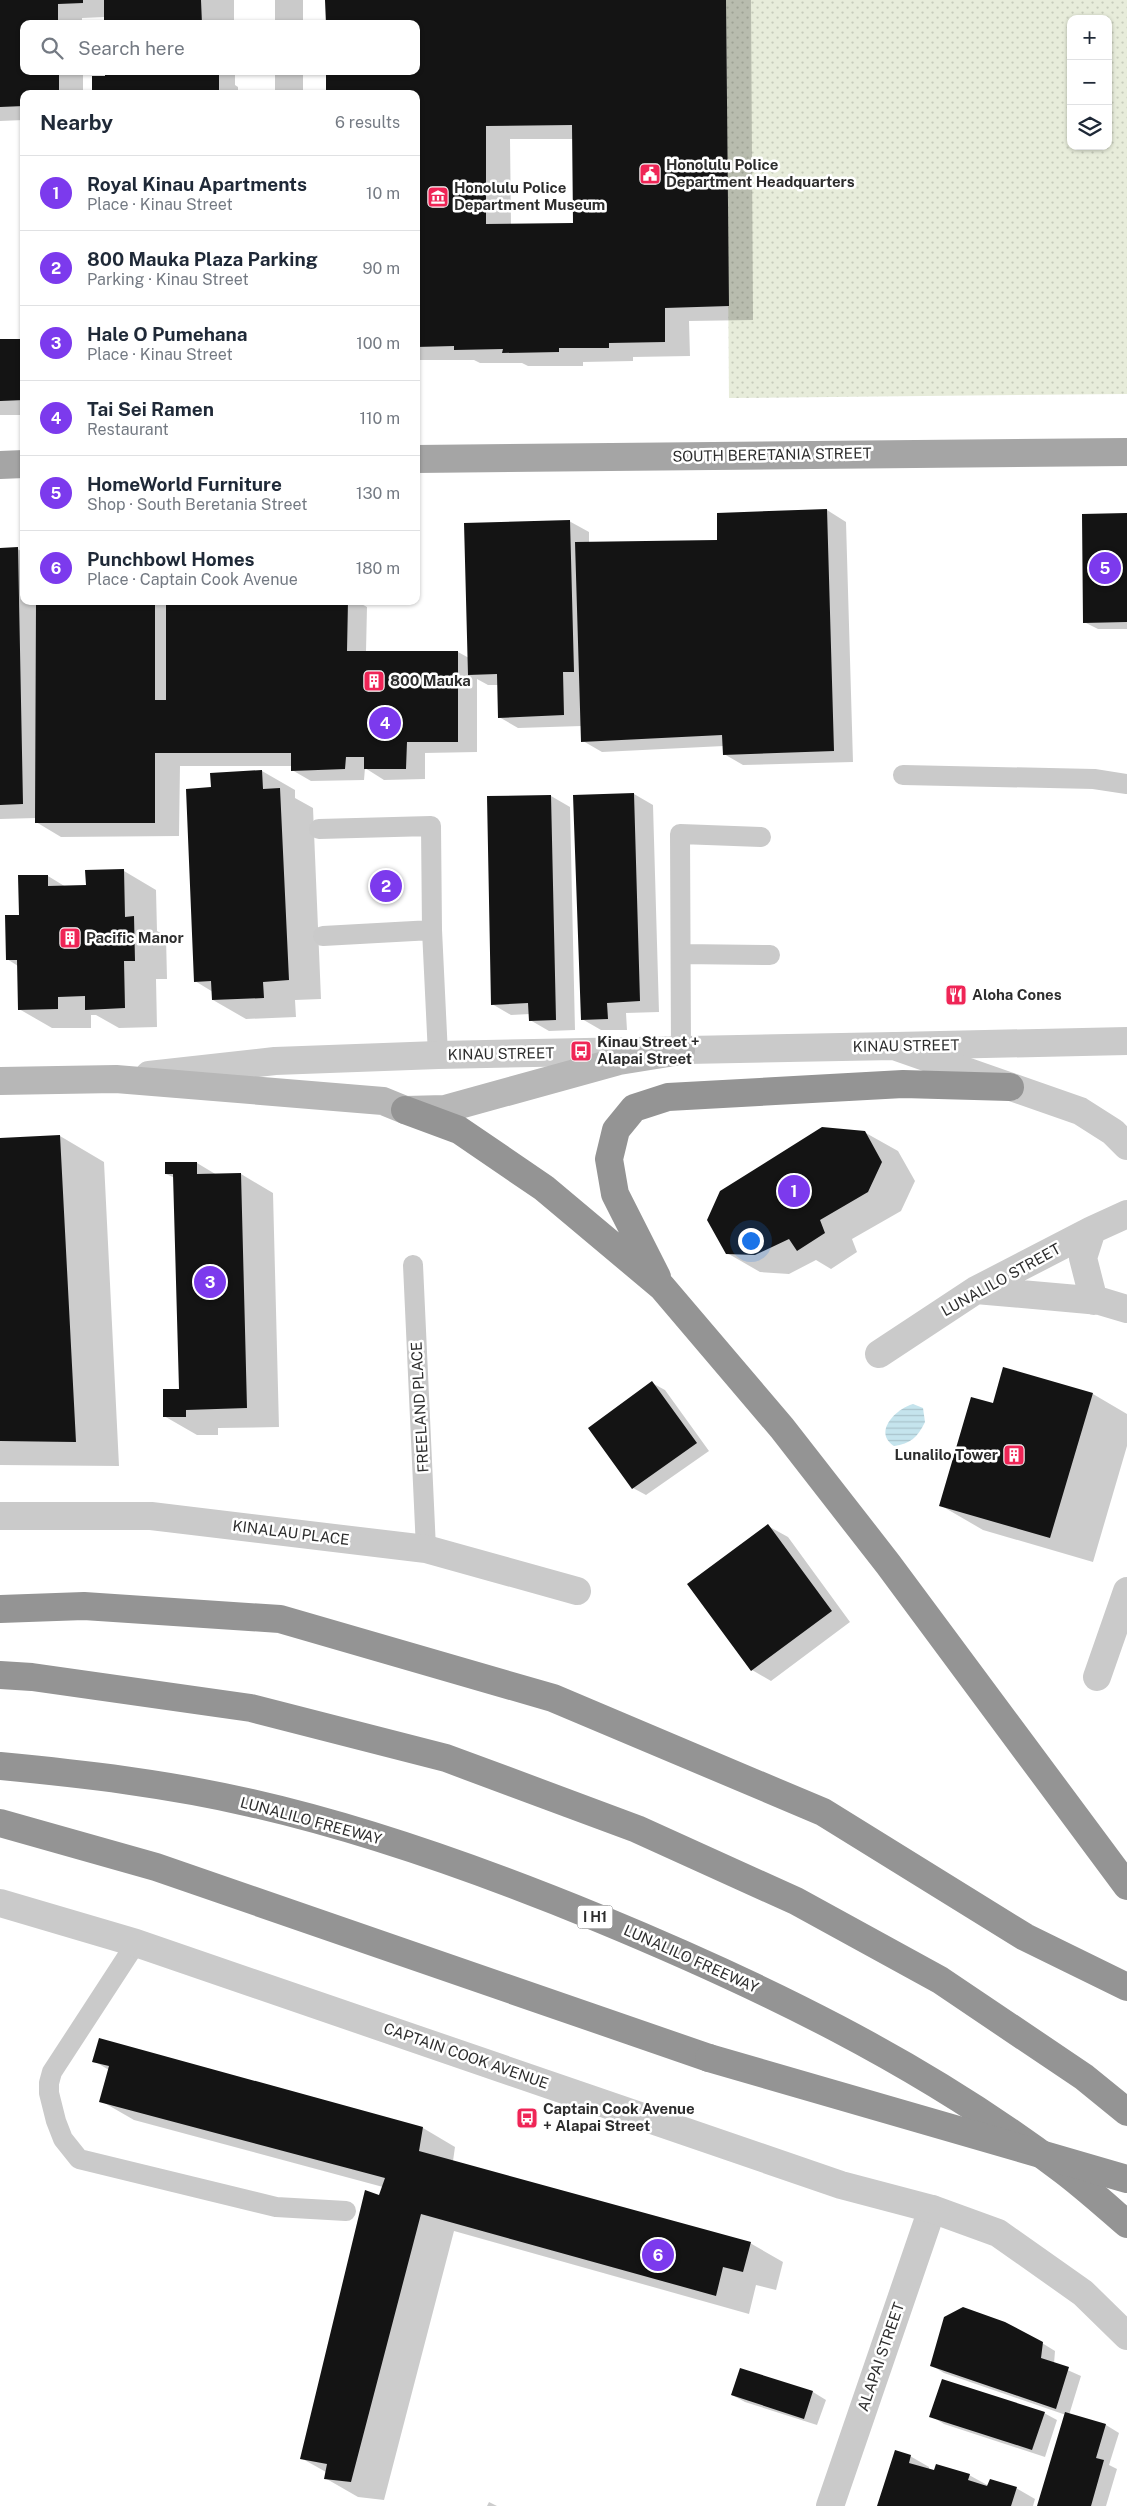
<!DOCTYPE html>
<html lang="en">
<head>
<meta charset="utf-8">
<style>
	body { margin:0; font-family:"Public Sans",sans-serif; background:#f2f2f3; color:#1f2937 }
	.controls { position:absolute; right:15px; top:15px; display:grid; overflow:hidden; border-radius:10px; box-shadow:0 1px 4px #0004 }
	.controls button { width:45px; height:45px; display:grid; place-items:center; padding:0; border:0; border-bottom:1px solid #e0e1e3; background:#fff; color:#1f2937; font:25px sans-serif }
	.you { position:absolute; left:750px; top:1240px; width:18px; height:18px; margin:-12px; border:4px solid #fff; border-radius:50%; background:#1a73e8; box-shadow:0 0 0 8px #1a73e833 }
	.badge { display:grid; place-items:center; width:32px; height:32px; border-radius:50%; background:#7c3aed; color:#fff; font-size:16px; font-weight:700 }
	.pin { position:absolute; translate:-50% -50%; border:2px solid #fff; box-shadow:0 1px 5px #0006 }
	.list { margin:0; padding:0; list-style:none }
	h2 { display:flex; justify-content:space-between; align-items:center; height:65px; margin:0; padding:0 20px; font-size:21px }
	h2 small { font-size:16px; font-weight:400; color:#747a83 }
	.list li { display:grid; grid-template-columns:32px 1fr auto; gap:15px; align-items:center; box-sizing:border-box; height:75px; padding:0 20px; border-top:1px solid #e0e1e3 }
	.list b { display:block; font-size:19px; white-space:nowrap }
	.list p { margin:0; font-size:16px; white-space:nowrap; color:#747a83 }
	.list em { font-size:16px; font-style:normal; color:#747a83 }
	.icon { flex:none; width:28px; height:28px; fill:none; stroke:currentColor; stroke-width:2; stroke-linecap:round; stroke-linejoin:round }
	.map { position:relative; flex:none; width:1127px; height:2506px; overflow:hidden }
	.search { position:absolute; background:#fff; box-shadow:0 1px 4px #0004; left:20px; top:20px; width:400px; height:55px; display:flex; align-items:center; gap:12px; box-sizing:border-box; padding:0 18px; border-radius:10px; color:#747a83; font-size:19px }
	.panel { position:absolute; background:#fff; box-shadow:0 1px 4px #0004; left:20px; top:90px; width:400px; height:515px; border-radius:10px }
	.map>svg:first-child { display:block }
	.grass { fill:url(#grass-dots); fill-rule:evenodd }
	.water { fill:url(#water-rules) }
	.shadow { fill:#0003; fill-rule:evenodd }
	.building { fill:#141414; fill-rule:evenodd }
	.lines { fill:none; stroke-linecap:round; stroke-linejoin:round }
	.service { stroke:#cacaca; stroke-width:20 }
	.minor { stroke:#cacaca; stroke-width:28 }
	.tertiary { stroke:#cacaca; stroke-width:28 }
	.secondary { stroke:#b7b7b7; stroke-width:28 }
	.primary { stroke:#a5a5a5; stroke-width:28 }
	.motorway { stroke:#949494; stroke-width:28 }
	.motorway-bridge { stroke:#949494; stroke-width:28 }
	.labels { text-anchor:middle; stroke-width:5; stroke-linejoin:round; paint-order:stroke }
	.shield { fill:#fff; stroke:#6c6c6c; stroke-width:1 }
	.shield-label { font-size:14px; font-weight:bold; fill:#2d2d2d }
	.poi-label { font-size:15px; font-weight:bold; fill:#2d2d2d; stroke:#fff; text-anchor:start }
	.street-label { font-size:15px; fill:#2d2d2d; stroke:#fff }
</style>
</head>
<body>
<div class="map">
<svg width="1127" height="2506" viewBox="0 0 1127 2506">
	<defs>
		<pattern id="grass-dots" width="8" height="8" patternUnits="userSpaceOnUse" patternTransform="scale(1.25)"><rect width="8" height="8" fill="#e7ecda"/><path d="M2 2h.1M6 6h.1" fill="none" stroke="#c6cbbb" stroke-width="1.8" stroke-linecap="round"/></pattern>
		<pattern id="water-rules" width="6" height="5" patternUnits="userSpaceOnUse" patternTransform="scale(1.25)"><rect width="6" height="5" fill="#c5e4ed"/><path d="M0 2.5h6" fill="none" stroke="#aac4cc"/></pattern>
	</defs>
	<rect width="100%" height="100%" fill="#fff"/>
	<path class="grass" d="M726,0H1127V394L729,398ZM1071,19H1108V146H1071Z"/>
	<path class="water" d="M913,1404L923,1408L925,1422C918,1437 910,1444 894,1446C872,1432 897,1408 913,1404Z"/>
	<path class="shadow" d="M0,0H234V24H106L105,17L82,18V24H24V71H83V94H24V120L0,121Z
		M327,0H751L753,320L689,321L690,356L633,357V361L583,362V366H528L522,363H480L474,360H420L416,358V24ZM510,139H573L574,224L511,225Z
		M106,71H235V85L238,87V94H93L106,77Z
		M0,340H24V415H0Z
		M827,510L846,522L853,762L743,765L724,754V746L602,752L583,741L582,726L518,728L499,717L498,685H488L477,679V752L425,753V779L384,780L365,768L364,780L311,781L292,770V766H180L179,836L61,837L36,822V818L0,819V549H17L24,552V601H356L367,607L366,652H458L469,658L569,521L589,532V543L718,541Z
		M1127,514V629H1098L1084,622Z
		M262,771L295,790V798L313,808L321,999L295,1000L296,1017L246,1019L213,1000V992L195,981Z
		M634,794L653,805L659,1012L626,1013L627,1030H601L582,1019Z
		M551,796L570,807L575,1030L549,1031L530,1020V1014L511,1015L492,1004Z
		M124,871L156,890L157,931L166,936L167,979H156L157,1027L119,1028L96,1015H91V1028H52L19,1009L18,966L7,959L20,916L19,877L48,876L66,887L87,886Z
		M864,1132L898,1151L915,1181L901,1211L852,1239L857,1252L831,1269L816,1260L789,1274L760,1272L727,1253Z
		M60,1136L104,1162L119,1466L0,1465V1139Z
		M197,1163L217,1175L241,1174L273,1193L279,1427L218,1428V1435H197L164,1416L180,1390L175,1178L166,1174Z
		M652,1383L665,1390L709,1451L646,1495L633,1488Z
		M1093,1394L1127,1414V1446L1093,1562L983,1530L940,1505L994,1405Z
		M768,1526L788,1537L850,1622L771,1681L752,1670Z
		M100,2040L423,2128L455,2147L453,2161L750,2243L783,2262L776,2290L756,2285L749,2314L454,2231L384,2500L358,2497L325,2478L326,2472L301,2458L383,2187L134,2120L101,2101L109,2070L94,2061Z
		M1042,2343L1055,2351L1054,2364L1081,2376L1069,2415L1106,2425L1119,2433L1109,2465L1117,2469L1106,2506H1039L1066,2415L944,2373L931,2365Z
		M741,2369L813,2392L826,2400L817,2425L745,2402L732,2395Z
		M1044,2413L1057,2420L1045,2457L944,2424L931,2416Z
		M910,2456L929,2467V2470L969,2475L989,2486L1016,2488L1035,2499L1033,2506H878Z
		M489,2502L497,2506H487Z"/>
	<path class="building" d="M0,0H83V3L58,4V24H24V71H59V94H24V106L0,107Z
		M104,0H201L202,24H104Z
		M325,0H726L729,306L665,308V342L609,343V348H559V352L502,353L503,349L454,350V346L416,347V94H326V71H416V24H326ZM572,125L573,223L486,224V126Z
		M105,71H202V75L219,74V94H92V76H105Z
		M0,339H24V400L0,401Z
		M827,509L834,751L723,755L722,735L581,742L575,542L717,540V513Z
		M1127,513V622L1083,623L1082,514Z
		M570,520L574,672H563L564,715L498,718L497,674L468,675L464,523Z
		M18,547L23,804L0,805V548Z
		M36,601H155V700H166V601H348L347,651H458V742H407L406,769H364V757H346L345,769L291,771V753H155V823H35Z
		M262,770L263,789L280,788L289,980L263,982L264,998L212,1000L211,981L194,982L186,789L211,787L210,773Z
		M634,793L640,1001L607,1003L608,1019L581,1020L573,795Z
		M551,795L556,1020L529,1021L528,1003L491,1005L487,796Z
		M124,869L125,917L134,916L135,961H124L125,1008L85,1010V996L58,997V1009L18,1010L17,960H6L5,915H19L18,875H48V886L86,885L85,870Z
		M822,1127L865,1131L882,1162L868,1192L820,1220L825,1233L797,1251L789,1239L755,1255L726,1254L707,1220L720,1191Z
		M60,1135L76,1442L0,1441V1138Z
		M165,1162H197V1174L241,1173L247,1408L186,1410V1417H163V1389H179L173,1174H165Z
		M1003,1367L1093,1393L1050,1538L939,1506L971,1397L993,1403Z
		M652,1381L697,1443L632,1489L588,1428Z
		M768,1524L832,1611L751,1671L687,1584Z
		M99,2038L423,2127L419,2151L751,2242L743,2272L723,2267L716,2296L421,2214L351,2482L324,2479L327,2464L300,2459L365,2190L379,2195L385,2178L99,2102L109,2066L92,2062Z
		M963,2307L1005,2322L1043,2342L1041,2358L1069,2367L1056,2409L930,2366L944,2317Z
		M740,2368L813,2391L804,2419L731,2395Z
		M942,2379L1045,2412L1032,2450L929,2417Z
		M1065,2412L1106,2424L1096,2458L1104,2460L1091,2506H1037Z
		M895,2450L911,2455L909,2463L934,2470L936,2464L970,2474L968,2480L987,2486L990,2479L1017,2487L1011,2506H877Z"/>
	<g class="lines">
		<path class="service" d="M903,775L1094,779L1127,784
			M319,829L431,826L432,930L438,1055
			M323,936L432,930
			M681,954L770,955
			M681,1051L680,834L761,837
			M413,1265L426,1549
			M136,1943L52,2072L49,2083V2093L56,2121L63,2139L79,2159L276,2207L346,2211"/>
		<path class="minor" d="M289,0V24
			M289,71V94
			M896,1046L1127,1041
			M1092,1230L1083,1258L1094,1301
			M976,1290L1100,1301L1127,1309
			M879,1354L976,1290L1092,1230L1127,1214
			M0,1516H151L426,1549L577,1591
			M1097,1677L1127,1591
			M830,2506L932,2209"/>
		<path class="tertiary" d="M149,1075L275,1061L438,1055L894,1046L1080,1111L1113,1132L1127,1146
			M0,1903L136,1943L841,2185L932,2209L998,2233L1083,2293L1127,2336"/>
		<path class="secondary" d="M0,1081L116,1079L383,1101L405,1110L445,1109L619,1061L681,1051"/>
		<path class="primary" d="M416,459L1127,452
			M0,465L24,464"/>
		<path class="motorway" d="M405,1110L459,1130L544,1188L662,1287L782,1428L888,1564L1127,1886
			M657,1277L615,1194L609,1159L616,1130L634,1108L668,1097L903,1084L1010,1087
			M0,1609L84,1606L280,1619L553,1698L823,1812L1025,1937L1127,1987
			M0,1675L32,1677L251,1708L446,1758L637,1829L796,1901L940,1980L1084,2077L1127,2112
			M0,1766C84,1774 169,1784 251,1803C370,1830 486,1872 598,1918C760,1985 920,2062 1060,2168C1083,2185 1105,2205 1127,2224
			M0,1823L156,1867L709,2058"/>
		<path class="motorway-bridge" d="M709,2058L1127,2179"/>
	</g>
	<defs>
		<g id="civic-square" transform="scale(1.125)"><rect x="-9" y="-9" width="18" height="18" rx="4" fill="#ef2556" stroke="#fff"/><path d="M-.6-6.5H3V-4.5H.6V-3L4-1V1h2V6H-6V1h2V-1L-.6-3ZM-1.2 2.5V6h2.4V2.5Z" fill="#fff"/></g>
		<g id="museum-square" transform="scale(1.125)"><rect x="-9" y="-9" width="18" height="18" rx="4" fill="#ef2556" stroke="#fff"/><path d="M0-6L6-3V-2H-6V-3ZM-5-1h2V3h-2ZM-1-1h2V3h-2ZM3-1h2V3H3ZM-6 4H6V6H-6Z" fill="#fff"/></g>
		<g id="building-square" transform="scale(1.125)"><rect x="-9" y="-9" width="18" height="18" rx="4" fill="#ef2556" stroke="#fff"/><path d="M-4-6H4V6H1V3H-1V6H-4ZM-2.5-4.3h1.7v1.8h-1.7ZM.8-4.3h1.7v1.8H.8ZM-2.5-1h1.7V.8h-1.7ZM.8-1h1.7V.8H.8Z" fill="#fff"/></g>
		<g id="restaurant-square" transform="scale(1.125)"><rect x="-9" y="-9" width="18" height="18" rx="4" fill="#ef2556" stroke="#fff"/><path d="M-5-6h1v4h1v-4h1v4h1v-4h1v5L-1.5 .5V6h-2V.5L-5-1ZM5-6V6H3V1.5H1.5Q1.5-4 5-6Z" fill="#fff"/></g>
		<g id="bus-square" transform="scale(1.125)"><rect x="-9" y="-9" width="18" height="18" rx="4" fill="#ef2556" stroke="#fff"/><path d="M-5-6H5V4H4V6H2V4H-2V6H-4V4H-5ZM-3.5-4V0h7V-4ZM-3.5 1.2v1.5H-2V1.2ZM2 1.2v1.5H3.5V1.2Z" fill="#fff"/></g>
	</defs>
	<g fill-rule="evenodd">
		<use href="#civic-square" x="650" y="174"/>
		<use href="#museum-square" x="438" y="197"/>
		<use href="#building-square" x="374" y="681"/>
		<use href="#building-square" x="70" y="938"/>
		<use href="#restaurant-square" x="956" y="995"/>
		<use href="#bus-square" x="581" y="1051"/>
		<use href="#building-square" x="1014" y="1455"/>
		<use href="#bus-square" x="527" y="2118"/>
	</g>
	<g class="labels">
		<rect class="shield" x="577.5" y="1905.5" width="35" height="23" rx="4"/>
		<g class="shield-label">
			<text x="595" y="1922">I H1</text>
		</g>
		<g class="poi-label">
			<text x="666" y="170">Honolulu Police<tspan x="666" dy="17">Department Headquarters</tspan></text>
			<text x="454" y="193">Honolulu Police<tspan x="454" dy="17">Department Museum</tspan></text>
			<text x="390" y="686">800 Mauka</text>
			<text x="86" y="943">Pacific Manor</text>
			<text x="972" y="1000">Aloha Cones</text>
			<text x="597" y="1047">Kinau Street +<tspan x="597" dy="17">Alapai Street</tspan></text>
			<text x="998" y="1460" text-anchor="end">Lunalilo Tower</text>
			<text x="543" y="2114">Captain Cook Avenue<tspan x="543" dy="17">+ Alapai Street</tspan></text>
		</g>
		<g class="street-label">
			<text transform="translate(772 455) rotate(-1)" y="5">SOUTH BERETANIA STREET</text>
			<text transform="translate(906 1046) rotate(-1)" y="5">KINAU STREET</text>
			<text transform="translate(501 1054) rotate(-1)" y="5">KINAU STREET</text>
			<text transform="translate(1001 1280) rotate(-29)" y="5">LUNALILO STREET</text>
			<text transform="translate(420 1407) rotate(-93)" y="5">FREELAND PLACE</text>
			<text transform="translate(291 1533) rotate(7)" y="5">KINALAU PLACE</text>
			<text transform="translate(311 1821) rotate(15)" y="5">LUNALILO FREEWAY</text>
			<text transform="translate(691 1959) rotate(24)" y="5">LUNALILO FREEWAY</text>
			<text transform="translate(466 2056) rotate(19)" y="5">CAPTAIN COOK AVENUE</text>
			<text transform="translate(881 2357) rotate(-71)" y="5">ALAPAI STREET</text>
		</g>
	</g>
</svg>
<div class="controls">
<button>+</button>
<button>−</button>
<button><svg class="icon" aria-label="layers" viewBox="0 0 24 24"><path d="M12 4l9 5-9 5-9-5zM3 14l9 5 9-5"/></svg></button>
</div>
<div class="you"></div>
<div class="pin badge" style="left:794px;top:1191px">1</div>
<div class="pin badge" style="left:386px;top:886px">2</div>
<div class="pin badge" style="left:210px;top:1282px">3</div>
<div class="pin badge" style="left:385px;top:723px">4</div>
<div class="pin badge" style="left:1105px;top:568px">5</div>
<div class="pin badge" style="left:658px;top:2255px">6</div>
<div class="search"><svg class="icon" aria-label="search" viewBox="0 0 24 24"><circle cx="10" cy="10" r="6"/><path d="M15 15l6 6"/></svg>Search here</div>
<section class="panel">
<h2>Nearby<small>6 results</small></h2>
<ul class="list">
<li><span class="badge">1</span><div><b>Royal Kinau Apartments</b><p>Place · Kinau Street</p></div><em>10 m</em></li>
<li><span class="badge">2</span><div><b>800 Mauka Plaza Parking</b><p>Parking · Kinau Street</p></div><em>90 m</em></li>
<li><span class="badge">3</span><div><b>Hale O Pumehana</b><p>Place · Kinau Street</p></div><em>100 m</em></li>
<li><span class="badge">4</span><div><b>Tai Sei Ramen</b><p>Restaurant</p></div><em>110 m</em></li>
<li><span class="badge">5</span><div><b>HomeWorld Furniture</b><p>Shop · South Beretania Street</p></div><em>130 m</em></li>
<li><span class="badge">6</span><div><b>Punchbowl Homes</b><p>Place · Captain Cook Avenue</p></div><em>180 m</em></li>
</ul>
</section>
</div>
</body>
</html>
